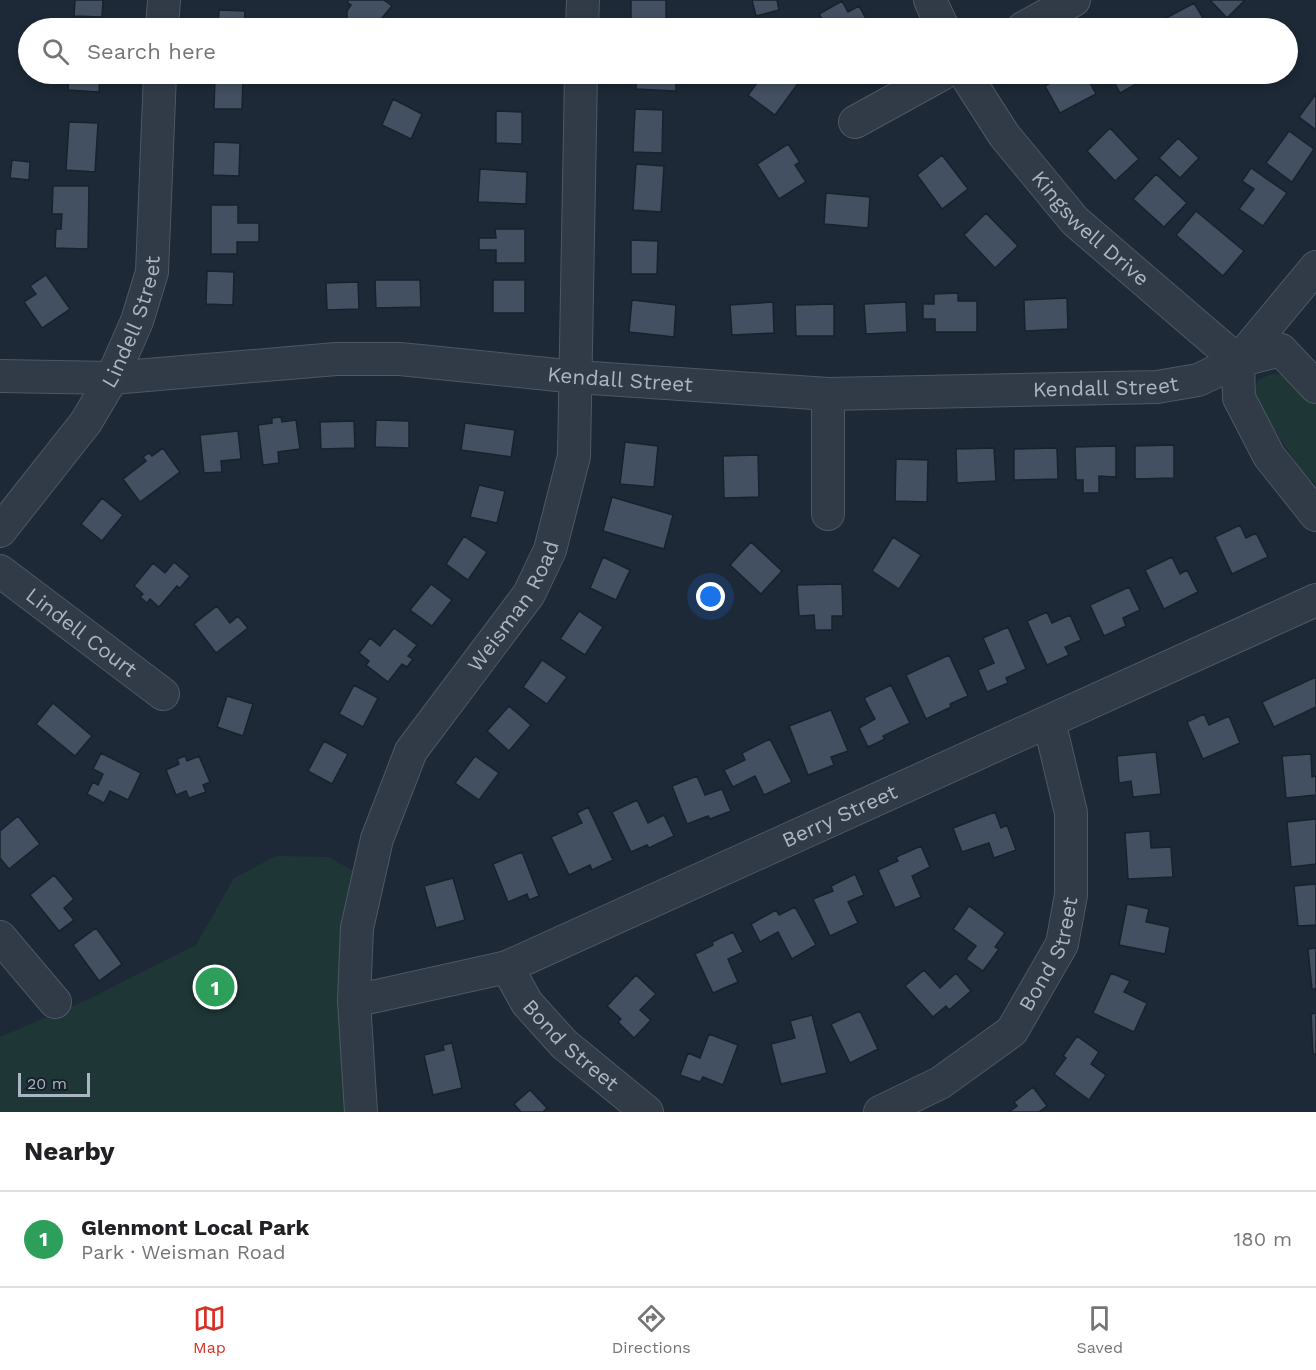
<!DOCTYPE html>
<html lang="en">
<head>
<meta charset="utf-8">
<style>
	body { margin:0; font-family:"Work Sans",sans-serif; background:#f6f6f6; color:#202124 }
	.scale { position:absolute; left:18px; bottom:15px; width:72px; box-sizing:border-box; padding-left:6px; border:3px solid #aab5c4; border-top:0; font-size:16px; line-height:21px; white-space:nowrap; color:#aab5c4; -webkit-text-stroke:4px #17202b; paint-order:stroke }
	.you { position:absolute; left:711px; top:597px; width:21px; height:21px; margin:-15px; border:4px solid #fff; border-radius:50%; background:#1a73e8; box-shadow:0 0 0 9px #1a73e833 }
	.badge { display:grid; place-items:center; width:39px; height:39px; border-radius:50%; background:#d93025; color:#fff; font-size:20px; font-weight:700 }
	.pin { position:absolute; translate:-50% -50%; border:3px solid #fff; box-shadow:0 2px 6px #0006 }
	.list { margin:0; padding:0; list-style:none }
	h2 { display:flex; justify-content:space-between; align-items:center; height:78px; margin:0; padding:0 24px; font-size:26px }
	h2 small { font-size:20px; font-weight:400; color:#757577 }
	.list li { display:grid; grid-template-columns:39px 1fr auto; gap:18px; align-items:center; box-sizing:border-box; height:96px; padding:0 24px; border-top:2px solid #e0e0e0 }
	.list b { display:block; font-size:22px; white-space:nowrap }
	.list p { margin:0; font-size:20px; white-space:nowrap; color:#757577 }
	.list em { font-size:20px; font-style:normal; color:#757577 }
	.icon { flex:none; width:33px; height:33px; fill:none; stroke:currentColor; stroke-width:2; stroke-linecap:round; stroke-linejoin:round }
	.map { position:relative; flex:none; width:1316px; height:1112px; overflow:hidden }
	.search { position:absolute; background:#fff; box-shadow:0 3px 9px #0003; left:18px; right:18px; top:18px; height:66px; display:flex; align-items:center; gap:15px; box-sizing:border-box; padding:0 21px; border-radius:33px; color:#757577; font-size:22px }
	.sheet { height:174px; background:#fff }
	nav { display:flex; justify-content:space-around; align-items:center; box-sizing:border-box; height:84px; border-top:2px solid #e0e0e0; background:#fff; font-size:16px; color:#757577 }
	nav a { display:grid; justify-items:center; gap:3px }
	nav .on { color:#d93025 }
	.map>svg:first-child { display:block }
	.green { fill:#1f3637 }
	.building { fill:#435061; stroke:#18222d; stroke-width:1.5 }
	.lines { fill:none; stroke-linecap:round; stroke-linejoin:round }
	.minor-casing { stroke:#4e5865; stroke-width:34 }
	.minor { stroke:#313b47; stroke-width:32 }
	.labels { text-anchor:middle; stroke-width:4.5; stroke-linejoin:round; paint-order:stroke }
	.street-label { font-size:21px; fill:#aab5c4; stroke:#17202b }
</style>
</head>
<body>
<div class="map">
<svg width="1316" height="1112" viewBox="0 0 1316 1112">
	<rect width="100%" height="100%" fill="#1d2936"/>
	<path class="green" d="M1283,373L1316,400V485L1300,468L1256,403L1254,392L1258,380L1269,375Z
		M276,856L329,857L367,879L361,1112H0V1037L89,999L196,945L234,878Z"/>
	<path class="building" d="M75,0H103L102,17L74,16Z
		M349,0H384L392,6L376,25V28H347V11L351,5L347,2Z
		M631,0H666V28H631Z
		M752,0H777L779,10L756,16Z
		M1210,0H1245L1227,18Z
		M842,1L848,12L859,6L871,28H821L820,26L825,24L819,14Z
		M1194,3L1209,28H1158L1155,24Z
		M219,10L245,11L244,28H218Z
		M55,74H100L99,92L68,90L69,76L55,75Z
		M636,74H676V91L636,89Z
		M764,74H805L775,115L748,95Z
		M1067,74H1085L1096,94L1060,113L1045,86Z
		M1110,74H1135L1140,82L1120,93Z
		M215,75L243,76L242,109H214Z
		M1316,94V130L1299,117Z
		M393,99L422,114L411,139L382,125Z
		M635,109L663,110L662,153L633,152Z
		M496,111L522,112V144L496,143Z
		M69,122L98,123L95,172L66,170Z
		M1110,128L1139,159L1115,181L1087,151Z
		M1289,131L1314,149L1292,182L1266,163Z
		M1178,138L1199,158L1180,178L1159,158Z
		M214,142L240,143L239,176L213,175Z
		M788,144L800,162L795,165L806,182L779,199L757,164Z
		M942,155L968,189L942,209L917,175Z
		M12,160L30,162L29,180L10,178Z
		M636,164L664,166L661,212L633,210Z
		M1251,168L1287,193L1263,226L1239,209L1254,189L1242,181Z
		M480,169L527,172L526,204L478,202Z
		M1156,174L1187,203L1164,227L1133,199Z
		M53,186H89L88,249L55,248L56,229H61L62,214H52Z
		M826,193L870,197L868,228L824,224Z
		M211,205H238V223H259V242H237V254H211Z
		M1196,211L1244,251L1223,276L1176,235Z
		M986,213L1018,246L995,268L964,235Z
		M495,229H525V263H496V250H479V238H496Z
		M631,240L658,241L657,274H631Z
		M207,271L234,272L233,305L206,304Z
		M46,275L70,309L42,328L24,302L36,294L30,286Z
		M375,280H420L421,307L376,308Z
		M493,280H525V313H493Z
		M358,282L359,309L327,310L326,283Z
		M958,293V301H977V332H935V319H923V304H934V294Z
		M1067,298L1068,329L1025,331L1024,300Z
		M632,300L676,305L674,337L629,332Z
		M773,302L774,333L732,335L730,305Z
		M906,302L907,332L866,334L864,304Z
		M834,304V336H796L795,305Z
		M281,417L282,422L296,420L300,449L278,452L279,463L263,465L258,425L272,423V418Z
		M376,420L409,421V448L375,447Z
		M354,421L355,448L321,449L320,422Z
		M465,423L515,430L511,457L461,450Z
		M238,431L241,459L221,461L222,472L204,473L200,435Z
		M625,442L658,446L654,487L620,484Z
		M1174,445V478L1135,479V446Z
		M1116,446V477L1099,476V493H1083V480H1076L1075,447Z
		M163,448L180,472L140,502L123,479L146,461L143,457L149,453L152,456Z
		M994,448L996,481L957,483L956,449Z
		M1057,448L1058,479L1014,480V449Z
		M758,455L759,497L724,498L723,456Z
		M896,459L928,460L927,502L895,501Z
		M479,485L505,491L497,523L470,517Z
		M612,497L673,515L664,549L603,531Z
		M102,498L123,515L102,541L81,524Z
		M1240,525L1246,538L1256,533L1268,557L1232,574L1215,537Z
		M464,536L487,552L468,580L446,564Z
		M893,537L921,555L899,589L872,571Z
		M751,542L782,571L761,594L730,565Z
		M603,557L630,570L616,600L590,588Z
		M1172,557L1180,574L1187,570L1198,592L1164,609L1145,570Z
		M174,562L190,576L180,588L177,586L159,607L150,599L147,603L140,597L143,594L134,586L153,563L165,573Z
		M431,584L452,600L432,626L410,610Z
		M842,584L843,616H832V630H815L814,615L799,616L797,585Z
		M1129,587L1140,610L1123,618L1126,626L1104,636L1090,605Z
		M217,606L230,623L238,616L248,628L216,653L194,624Z
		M579,611L603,627L585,655L560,639Z
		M1047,612L1052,623L1070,615L1081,640L1065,647L1069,655L1047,665L1027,621Z
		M1008,627L1026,669L1006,678L1008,683L987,692L978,670L994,663L983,638Z
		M394,628L417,645L408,656L413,659L407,667L402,664L388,682L366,665L369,661L359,653L370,638L380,646Z
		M949,655L968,696L950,704L951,707L926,719L906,675Z
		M542,660L567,677L547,704L523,687Z
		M1316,677V707L1274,727L1262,702Z
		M354,685L378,698L363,727L339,714Z
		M891,685L910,723L883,736L885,739L868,747L859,728L875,719L864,698Z
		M227,696L253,704L243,736L217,727Z
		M53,703L92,736L75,756L36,724Z
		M509,706L531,725L509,751L487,731Z
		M831,710L848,751L831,757L834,765L808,775L789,726Z
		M1204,714L1209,725L1229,716L1240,743L1203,759L1187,722Z
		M770,739L792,782L764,795L755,776L733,787L724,770L745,760L742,753Z
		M324,741L348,754L332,784L308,771Z
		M1156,752L1161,794L1133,797L1131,781L1119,783L1117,756Z
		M101,753L141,773L128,800L110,791L104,803L87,794L93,782L98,785L103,774L93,769Z
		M1311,754L1312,777L1316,776V795L1286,798L1282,756Z
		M185,756L187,761L199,756L210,782L203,785L206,792L189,798L186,791L176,795L166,770L179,764L177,759Z
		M475,756L499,773L479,800L455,783Z
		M697,776L705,795L722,789L731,811L710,819L708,816L687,824L672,786Z
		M637,800L648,823L664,815L674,836L649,848L647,845L631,852L612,812Z
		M588,807L613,860L592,870L590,865L569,875L551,837L582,823L577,813Z
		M995,812L1001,828L1007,825L1016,850L994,858L989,843L962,852L953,828Z
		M18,816L40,844L9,869L0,858V831Z
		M1316,819V864L1291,867L1287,822Z
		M1150,831L1151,848L1171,847L1173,877L1128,879L1125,833Z
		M921,846L930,867L912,876L921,897L895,908L878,870L898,861L896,857Z
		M522,852L539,896L529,900L527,894L508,902L493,864Z
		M855,874L864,895L848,902L858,923L830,936L813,899L833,891L831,886Z
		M54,875L74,899L64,908L74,920L59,931L30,895Z
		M453,878L465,920L436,928L424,886Z
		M1316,884V925L1298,926L1294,886Z
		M1127,904L1149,909L1146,922L1170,927L1165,954L1119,945Z
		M969,906L1005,933L995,947L999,949L983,971L966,959L976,946L953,929Z
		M795,907L816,945L792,959L778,932L760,942L751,924L776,910L779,915Z
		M96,928L122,964L99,981L73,945Z
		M733,932L743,952L728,959L738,982L713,993L695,954L713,945L712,942Z
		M1316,948V989H1312L1308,949Z
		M924,970L940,988L956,973L971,991L949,1010L946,1006L933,1017L905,986Z
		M1111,973L1130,981L1124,992L1147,1003L1134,1032L1093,1013Z
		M636,975L656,994L640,1010L651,1020L634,1038L618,1022L621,1019L607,1006Z
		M860,1011L878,1049L850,1063L831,1024Z
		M1316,1013V1054H1313L1311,1014Z
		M812,1015L827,1073L781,1084L771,1044L795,1038L790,1021Z
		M709,1034L738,1045L723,1085L703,1077L700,1082L680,1075L688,1053L700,1058Z
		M1077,1036L1099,1052L1091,1064L1106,1075L1089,1100L1054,1074L1066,1058L1063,1056Z
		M452,1043L462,1088L433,1095L424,1055L444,1050L443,1045Z
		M1033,1087L1047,1106L1039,1112H1009L1017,1106L1014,1102Z
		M530,1090L547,1108L543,1112H521L514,1104Z"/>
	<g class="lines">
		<g class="minor-casing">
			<g id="minor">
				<path d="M930,0L943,28"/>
				<path d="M162,28L164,0"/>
				<path d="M582,28L583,0"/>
				<path d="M1023,28L1074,0"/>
				<path id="s1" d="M965,74L1004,135L1075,221L1238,361"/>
				<path d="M855,122L942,74"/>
				<path d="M1316,267L1238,361L1239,398L1269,456L1316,515"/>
				<path id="s2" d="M0,376L112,378L336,359H400L577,377L828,394L1157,387L1198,380L1238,361L1281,350L1316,387"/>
				<path d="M828,514V394"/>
				<path id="s3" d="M0,531L86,422L112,378L137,321L152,272L160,74"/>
				<path id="s4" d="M0,571L163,694"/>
				<path d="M0,937L55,1002"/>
				<path id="s5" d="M507,967L527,1003L564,1044L647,1112"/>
				<path id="s6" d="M354,1001L507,967L1316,600"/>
				<path id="s7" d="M361,1112L354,1001L357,928L377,839L411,751L529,594L550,550L574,456L581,74"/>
				<path id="s8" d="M880,1112L940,1083L1012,1031L1062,944L1071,895V813L1050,725L1051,721"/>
			</g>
		</g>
		<use href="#minor" class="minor"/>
	</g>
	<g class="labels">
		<g class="street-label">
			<text dy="7" stroke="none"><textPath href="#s1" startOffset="200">Kingswell Drive</textPath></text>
			<text dy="7" stroke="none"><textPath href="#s3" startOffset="250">Lindell Street</textPath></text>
			<text dy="7" stroke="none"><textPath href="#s2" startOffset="622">Kendall Street</textPath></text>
			<text dy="7" stroke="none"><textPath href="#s2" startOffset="1108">Kendall Street</textPath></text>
			<text dy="7" stroke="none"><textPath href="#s7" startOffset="548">Weisman Road</textPath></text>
			<text dy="7" stroke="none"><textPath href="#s4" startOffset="102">Lindell Court</textPath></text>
			<text dy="7" stroke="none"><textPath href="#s6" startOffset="522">Berry Street</textPath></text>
			<text dy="7" stroke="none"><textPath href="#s8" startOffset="242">Bond Street</textPath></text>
			<text dy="7" stroke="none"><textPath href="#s5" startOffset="102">Bond Street</textPath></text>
		</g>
	</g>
</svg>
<div class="scale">20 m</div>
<div class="you"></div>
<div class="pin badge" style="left:215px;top:987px;background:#2e9e5b">1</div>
<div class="search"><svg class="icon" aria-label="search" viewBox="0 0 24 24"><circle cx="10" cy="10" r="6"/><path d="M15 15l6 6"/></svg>Search here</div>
</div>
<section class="sheet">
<h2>Nearby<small></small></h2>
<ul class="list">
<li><span class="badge" style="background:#2e9e5b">1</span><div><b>Glenmont Local Park</b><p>Park · Weisman Road</p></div><em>180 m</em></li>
</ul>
</section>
<nav>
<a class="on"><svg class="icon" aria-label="map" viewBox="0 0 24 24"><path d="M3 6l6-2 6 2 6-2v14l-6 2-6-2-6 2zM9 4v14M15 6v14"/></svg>Map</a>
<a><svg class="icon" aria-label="directions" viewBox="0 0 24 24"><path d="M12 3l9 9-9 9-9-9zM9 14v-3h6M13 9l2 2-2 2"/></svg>Directions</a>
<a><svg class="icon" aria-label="saved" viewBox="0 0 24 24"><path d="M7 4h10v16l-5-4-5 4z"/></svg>Saved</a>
</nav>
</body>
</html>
